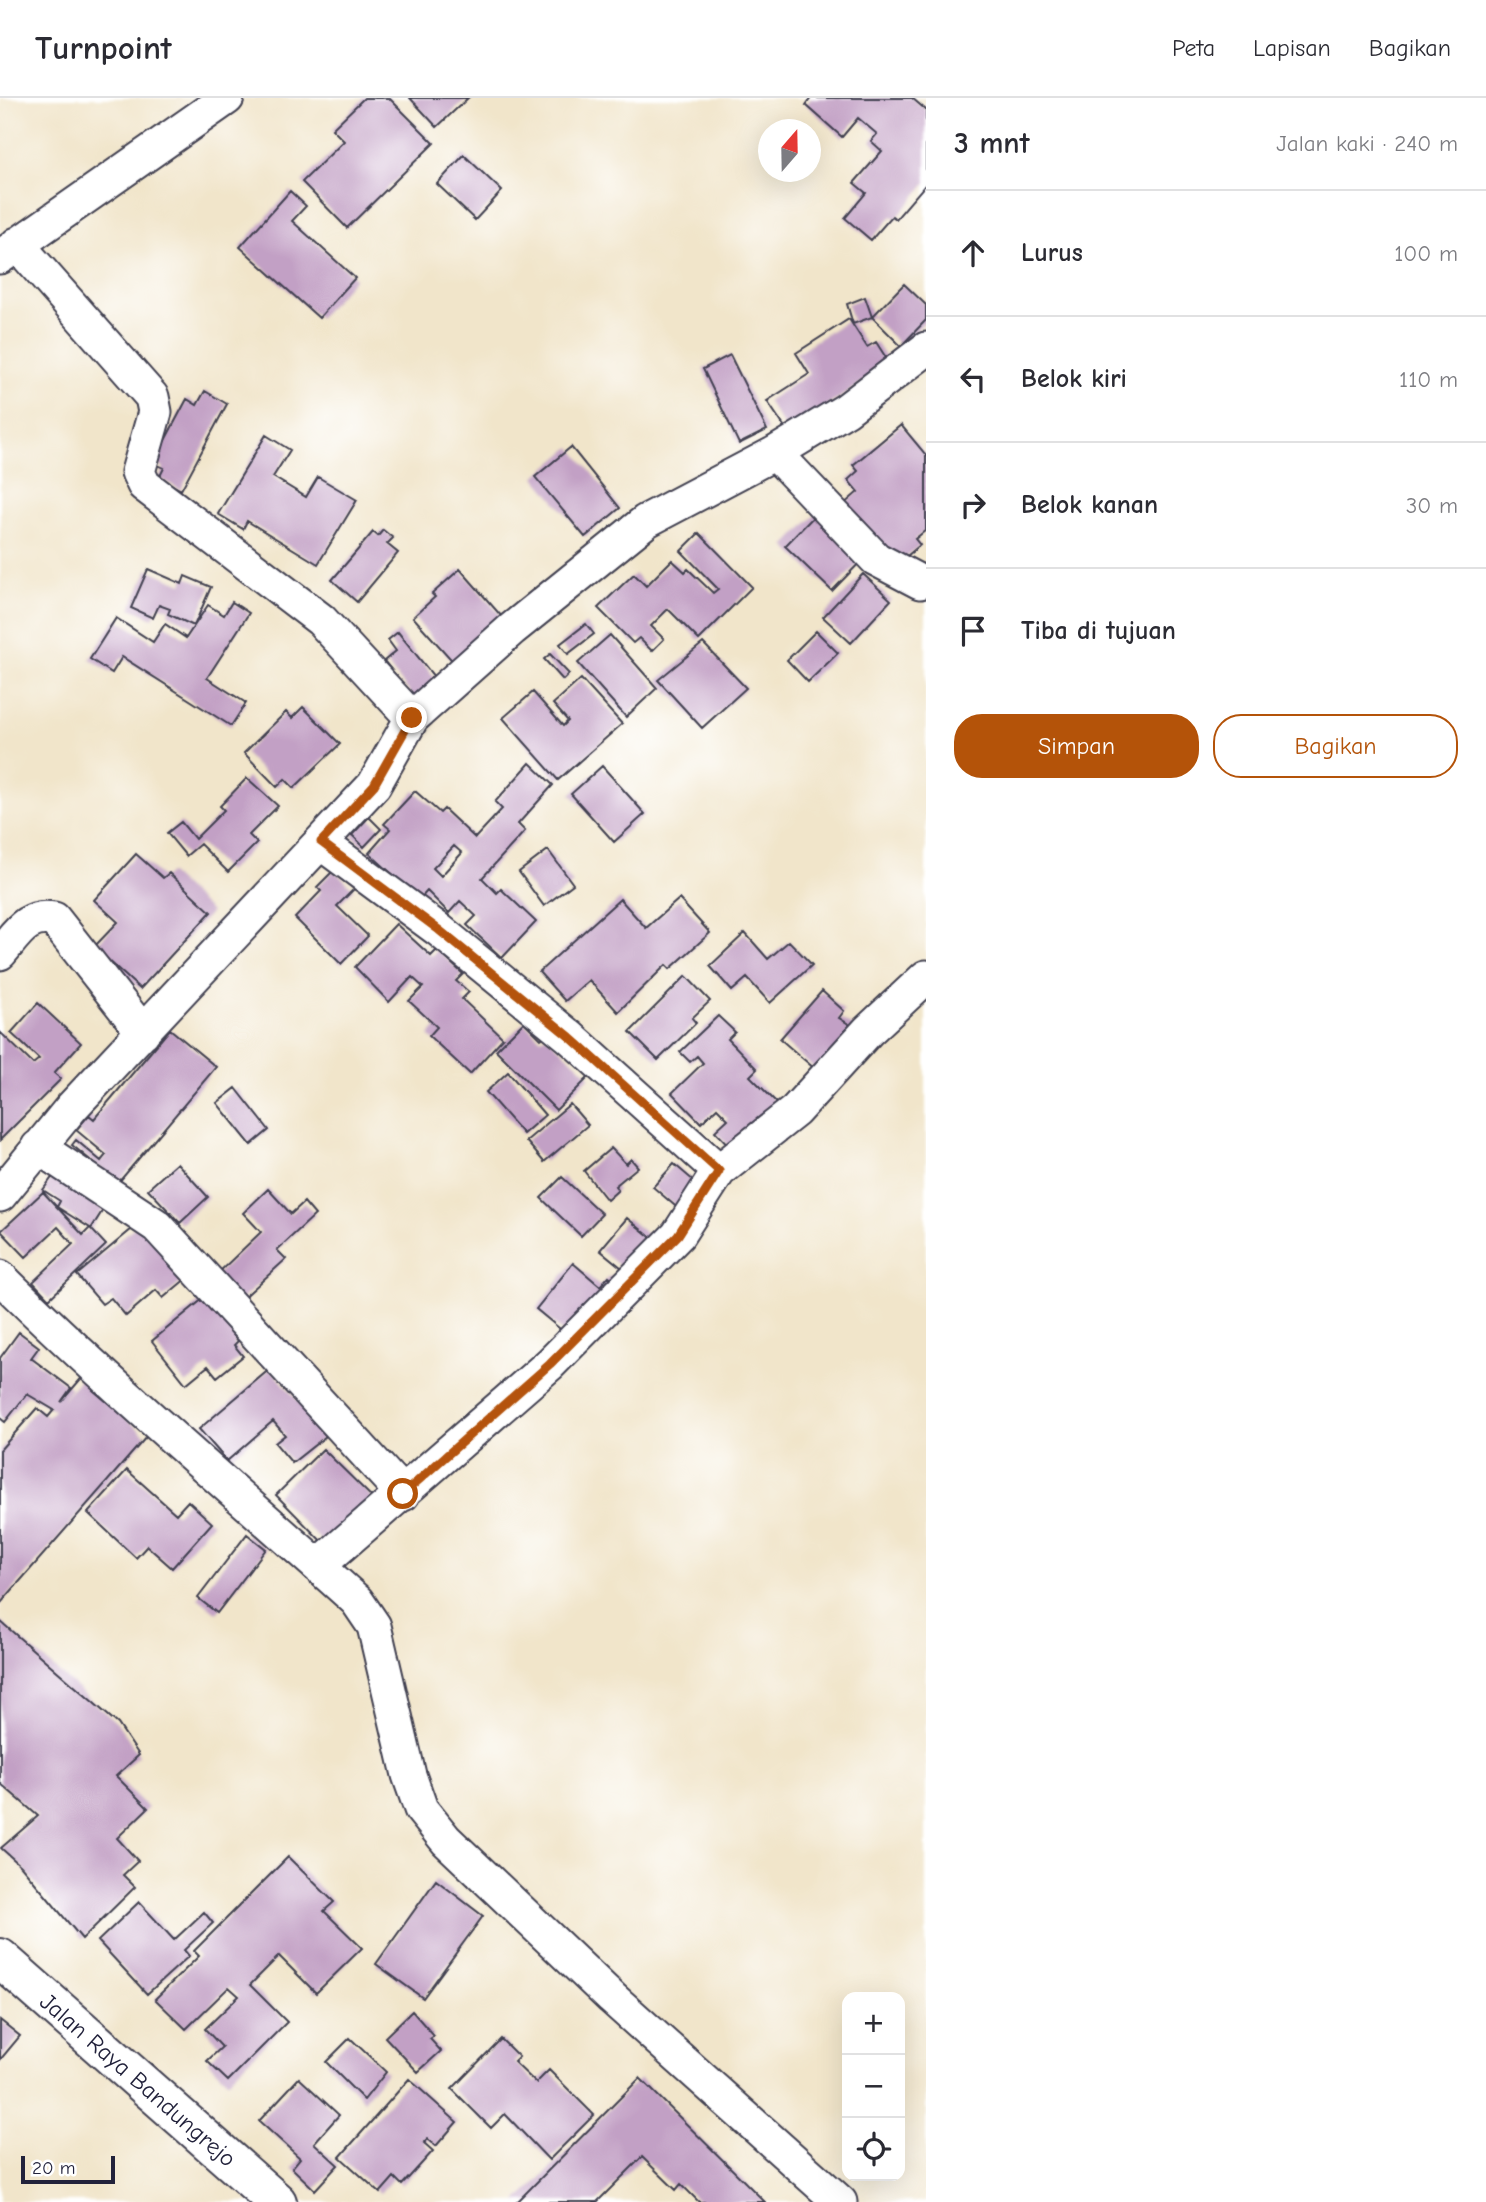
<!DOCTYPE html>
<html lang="id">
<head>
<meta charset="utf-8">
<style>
	body { margin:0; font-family:"Comic Neue",sans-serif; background:#f7f7f7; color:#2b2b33 }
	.controls { position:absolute; right:21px; bottom:21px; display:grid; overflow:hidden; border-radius:14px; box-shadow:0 7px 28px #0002 }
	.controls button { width:63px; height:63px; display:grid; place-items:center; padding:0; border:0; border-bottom:2px solid #e1e1e2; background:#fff; color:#2b2b33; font:35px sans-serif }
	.compass { position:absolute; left:758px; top:21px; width:63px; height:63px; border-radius:50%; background:#fff; box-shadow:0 7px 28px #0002; rotate:20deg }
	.scale { position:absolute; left:21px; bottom:18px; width:94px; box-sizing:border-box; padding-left:7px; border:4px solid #22223b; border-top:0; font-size:19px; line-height:24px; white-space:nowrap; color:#22223b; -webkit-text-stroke:5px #fff; paint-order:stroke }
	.stop { position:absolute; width:21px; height:21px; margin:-16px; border:5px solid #b45309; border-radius:50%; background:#fff }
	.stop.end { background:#b45309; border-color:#fff; box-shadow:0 2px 7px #0008 }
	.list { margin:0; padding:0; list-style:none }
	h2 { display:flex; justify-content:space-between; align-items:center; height:91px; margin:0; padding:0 28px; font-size:30px }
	h2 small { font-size:23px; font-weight:400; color:#7c7c81 }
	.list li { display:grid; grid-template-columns:46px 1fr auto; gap:21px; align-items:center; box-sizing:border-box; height:126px; padding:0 28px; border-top:2px solid #e1e1e2 }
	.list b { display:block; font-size:26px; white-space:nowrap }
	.list em { font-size:23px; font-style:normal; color:#7c7c81 }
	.actions { display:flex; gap:14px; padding:21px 28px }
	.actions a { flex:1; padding:16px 0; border:2px solid #b45309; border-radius:28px; text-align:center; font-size:24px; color:#b45309 }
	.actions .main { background:#b45309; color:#fff }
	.icon { flex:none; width:38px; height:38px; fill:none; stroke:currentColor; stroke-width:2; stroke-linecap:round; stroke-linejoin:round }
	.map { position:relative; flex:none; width:926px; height:2104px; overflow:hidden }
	header { display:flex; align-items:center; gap:42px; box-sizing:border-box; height:98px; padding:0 35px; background:#fff; border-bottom:2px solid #e1e1e2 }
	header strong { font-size:33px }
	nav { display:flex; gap:38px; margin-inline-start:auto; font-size:24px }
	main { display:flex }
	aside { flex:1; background:#fff }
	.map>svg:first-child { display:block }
	.building { fill:#c2a0c5; fill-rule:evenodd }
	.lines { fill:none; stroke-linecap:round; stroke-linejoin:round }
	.minor-casing { stroke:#413f50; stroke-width:37 }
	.primary-casing { stroke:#413f50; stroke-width:42 }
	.minor { stroke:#fff; stroke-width:33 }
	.primary { stroke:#fff; stroke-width:38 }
	.route { stroke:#b45309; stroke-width:9 }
	.labels { text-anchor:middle; stroke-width:7; stroke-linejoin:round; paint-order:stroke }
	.street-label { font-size:24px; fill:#22223b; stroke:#fff }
</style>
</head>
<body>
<header>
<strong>Turnpoint</strong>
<nav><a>Peta</a><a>Lapisan</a><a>Bagikan</a></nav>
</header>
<main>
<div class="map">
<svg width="926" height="2104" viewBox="0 0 926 2104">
	<rect width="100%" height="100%" fill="#fff"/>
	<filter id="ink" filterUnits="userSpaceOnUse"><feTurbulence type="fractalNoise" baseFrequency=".0143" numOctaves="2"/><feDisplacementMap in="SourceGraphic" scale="14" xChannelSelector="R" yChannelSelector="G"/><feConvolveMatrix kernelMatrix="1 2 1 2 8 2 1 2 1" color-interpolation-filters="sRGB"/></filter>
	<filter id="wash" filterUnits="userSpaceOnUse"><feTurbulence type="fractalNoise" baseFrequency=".00686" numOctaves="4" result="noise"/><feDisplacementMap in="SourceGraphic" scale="28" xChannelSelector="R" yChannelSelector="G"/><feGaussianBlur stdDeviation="1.57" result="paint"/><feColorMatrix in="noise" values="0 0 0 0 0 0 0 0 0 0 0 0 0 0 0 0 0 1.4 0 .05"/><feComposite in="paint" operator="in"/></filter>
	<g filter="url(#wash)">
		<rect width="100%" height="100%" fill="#f1e5ca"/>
		<g id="blocks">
			<path class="building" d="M364,0H389L434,45L347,130L302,84L344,43L332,31Z
				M410,0H468L437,29Z
				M811,0H912L926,12V86L896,121L892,118L871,142L845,120L866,95L854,85L882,53L871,43L877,36L858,20L842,39L806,7Z
				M464,57L502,93L475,122L437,86Z
				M290,93L306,108L292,123L355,180L319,220L240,149Z
				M904,186L926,207V222L901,248L872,219Z
				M865,199L872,219L853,226L847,206Z
				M849,221L867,249L876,244L890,266L788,334L767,303L809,276L796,255Z
				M730,257L767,332L739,346L703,271Z
				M205,293L227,306L181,392L159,380L164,370L153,365L187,301L197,307Z
				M901,327L926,357V432L915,441L920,447L895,468L843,407L858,394L848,382L858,373L853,367Z
				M266,337L290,352L273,379L306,399L318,379L357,402L318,466L247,423L243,431L218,416Z
				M571,349L620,410L585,439L535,379Z
				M821,411L868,456L832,493L785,448Z
				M383,432L393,440L387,446L398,455L357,504L332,482L373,434L378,438Z
				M699,435L752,489L699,542L668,511L651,528L664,541L652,553L639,540L633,545L598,510L634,476L646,488L672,462L685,474L688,471L713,495L718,491L681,453Z
				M148,471L182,486L185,478L211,489L194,528L208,507L224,517L232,504L249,515L207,580L246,605L231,628L122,559L112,575L90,561L116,520L153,544L165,526L186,540L194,528L168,516L170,511L159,507L153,520L131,510Z
				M460,471L503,520L458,569L413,519L435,499L432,496Z
				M863,476L891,502L851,545L823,519Z
				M586,526L594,536L568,556L560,546Z
				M816,533L838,555L808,584L787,562Z
				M398,534L443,590L421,608L384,563L396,553L388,542Z
				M610,537L657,590L626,619L578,565Z
				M703,545L746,590L702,630L658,582Z
				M550,556L569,576L563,582L544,561Z
				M581,581L622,626L558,682L503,620L533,594L563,628L568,623L553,606Z
				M303,609L340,646L294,690L285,681L277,689L244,655L286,614L292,620Z
				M530,665L553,687L518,726L525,733L482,780L497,795L501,791L536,824L502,860L467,827L476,818L460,803L449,815L427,793L420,801L369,755L390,731L384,726L415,693L440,715L444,711L475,740L502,711L495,704ZM454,748L462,755L441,778L433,770Z
				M602,668L645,716L614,744L571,696Z
				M247,680L278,708L249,737L257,745L228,774L200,746L186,758L167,735L181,724L195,741L224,712L220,708Z
				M369,719L381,731L364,749L352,737Z
				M548,752L573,786L544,808L519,774Z
				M136,756L163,780L169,775L211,814L140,891L94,849L118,824L94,802Z
				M334,772L354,791L337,808L368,838L341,866L295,820L321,793L317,789Z
				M620,801L646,830L679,801L710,835L670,871L666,867L618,914L589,882L565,903L539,874Z
				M396,826L431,858L437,852L463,876L456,883L469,894L462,901L503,940L470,976L429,938L437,929L409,903L423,889L412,879L389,904L355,869Z
				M745,835L768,861L789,843L812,867L770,905L747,880L732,893L710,868Z
				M686,878L710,903L692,920L696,925L658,962L630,934Z
				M822,893L844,913L839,920L860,933L822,977L780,941Z
				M38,905L81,945L54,975L61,981L0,1042V934L33,966L39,961L11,935Z
				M718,918L735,934L728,941L757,971L750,978L786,1014L735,1054L715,1033L728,1021L717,1010L701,1025L672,995L703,965L697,958L690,964L680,954Z
				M524,924L541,941L546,937L590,978L556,1012L496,952Z
				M170,931L216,969L118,1085L72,1047L76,1042L101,1063L106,1057L76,1032L89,1017L94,1021Z
				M508,974L545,1017L523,1036L486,994Z
				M236,990L269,1032L251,1047L217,1005Z
				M570,1006L588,1027L544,1064L526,1043Z
				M611,1050L626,1066L631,1061L638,1069L615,1088L618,1092L607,1102L584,1073Z
				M177,1065L208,1099L180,1125L148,1091Z
				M674,1066L715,1101L695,1125L653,1089Z
				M53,1078L106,1107L91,1131L106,1147L49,1201L33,1184L73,1146L58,1129L26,1159L1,1133L43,1094L55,1107L83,1137L90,1130L57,1109L60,1103L43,1092Z
				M562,1079L602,1116L581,1138L541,1100Z
				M268,1091L291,1116L304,1104L315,1117L277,1152L286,1161L240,1203L216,1177L261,1134L243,1115Z
				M627,1120L654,1142L627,1174L600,1152Z
				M138,1126L187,1180L163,1200L156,1192L126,1218L111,1200L102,1206L77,1177Z
				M573,1165L600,1188L609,1178L636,1200L583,1250L536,1211Z
				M204,1200L238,1243L234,1247L243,1258L217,1279L208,1268L186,1286L152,1243Z
				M19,1234L39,1249L31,1260L71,1290L61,1304L85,1276L97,1287L93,1292L147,1338L0,1506V1352L37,1310L48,1319L54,1312L27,1296L5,1324L0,1320V1260Z
				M271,1270L326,1338L292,1365L275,1345L285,1337L273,1323L227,1363L199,1331Z
				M323,1351L380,1407L333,1455L276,1397Z
				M127,1372L176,1416L188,1403L212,1425L172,1470L147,1448L136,1460L88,1415Z
				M247,1436L266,1451L217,1515L198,1500Z
				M0,1523L118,1626L139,1657L116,1678L148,1710L117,1740L138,1763L123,1777L135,1789L82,1841L21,1768L1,1750L38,1718L0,1685Z
				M288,1759L334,1804L324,1813L362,1850L316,1895L279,1858L250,1887L287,1924L228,1983L207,1963L222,1949L205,1931L239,1898L229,1889L186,1931L155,1901L199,1858L194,1853Z
				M436,1782L483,1818L423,1900L376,1866Z
				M139,1804L174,1842L204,1814L213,1825L184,1852L189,1858L147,1896L98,1843Z
				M412,1913L434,1938L430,1941L441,1953L418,1974L385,1939Z
				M0,1922L20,1938L0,1962Z
				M350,1940L386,1974L364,2002L326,1964Z
				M501,1941L519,1959L514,1964L536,1985L549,1972L594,2017L549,2062L505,2016L491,2030L452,1991Z
				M299,1980L339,2017L314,2045L338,2067L315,2092L292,2070L300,2060L259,2023Z
				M640,1980L765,2104H699L681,2086L676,2092L642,2059L597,2104H517Z
				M409,1981L457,2024L436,2048L428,2041L424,2045L433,2053L402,2087L394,2079L380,2095L340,2059Z"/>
		</g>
	</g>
	<g filter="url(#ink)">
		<use href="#blocks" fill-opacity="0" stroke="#413f50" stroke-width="2"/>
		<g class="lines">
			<g class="minor-casing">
				<path id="minor" d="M17,146L152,299L155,314L138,374L144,387L321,522L412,620
					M0,159L227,0
					M775,355L876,461L920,484
					M321,745L439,832L570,939L719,1073
					M0,855C17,836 26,816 54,821L143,934
					M38,1049L157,1128L403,1396
					M0,1097L72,1009L374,687L412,620L512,531L646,423L775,355L846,312L926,251
					M0,1179C115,1292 237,1395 357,1503L374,1528L409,1677L421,1711L446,1742L612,1900L840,2104
					M318,1468L550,1266L678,1137L719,1073L795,1013L868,933L926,879"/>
			</g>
			<g class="primary-casing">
				<path id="primary" d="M0,1860L277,2104"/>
			</g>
			<use href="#minor" class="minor"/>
			<use href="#primary" class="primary"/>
		</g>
	</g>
	<g class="lines" filter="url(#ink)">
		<path class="route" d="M403,1396L550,1266L678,1137L719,1073L570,939L439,832L321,744L374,687L412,620"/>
	</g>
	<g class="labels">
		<g class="street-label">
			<text transform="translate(138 1982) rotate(41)" y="8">Jalan Raya Bandungrejo</text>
		</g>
	</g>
</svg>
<div class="controls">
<button>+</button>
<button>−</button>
<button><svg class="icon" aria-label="locate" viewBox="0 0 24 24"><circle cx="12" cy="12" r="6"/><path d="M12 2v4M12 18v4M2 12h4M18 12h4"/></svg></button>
</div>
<svg class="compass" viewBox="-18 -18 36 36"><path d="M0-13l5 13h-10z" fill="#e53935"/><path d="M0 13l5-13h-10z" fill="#7c7c81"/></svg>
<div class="scale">20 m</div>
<div class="stop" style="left:403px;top:1396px"></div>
<div class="stop end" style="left:412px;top:620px"></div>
</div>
<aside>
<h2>3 mnt<small>Jalan kaki · 240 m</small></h2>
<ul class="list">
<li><svg class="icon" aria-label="ahead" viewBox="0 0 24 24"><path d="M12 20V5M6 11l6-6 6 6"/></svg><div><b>Lurus</b></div><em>100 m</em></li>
<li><svg class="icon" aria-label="left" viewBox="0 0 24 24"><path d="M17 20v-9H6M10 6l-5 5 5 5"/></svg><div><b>Belok kiri</b></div><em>110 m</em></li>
<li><svg class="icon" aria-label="right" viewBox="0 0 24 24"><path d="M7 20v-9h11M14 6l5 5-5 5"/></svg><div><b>Belok kanan</b></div><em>30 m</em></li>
<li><svg class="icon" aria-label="arrive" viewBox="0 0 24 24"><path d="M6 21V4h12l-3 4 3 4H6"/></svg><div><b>Tiba di tujuan</b></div></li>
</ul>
<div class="actions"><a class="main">Simpan</a><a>Bagikan</a></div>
</aside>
</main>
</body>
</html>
